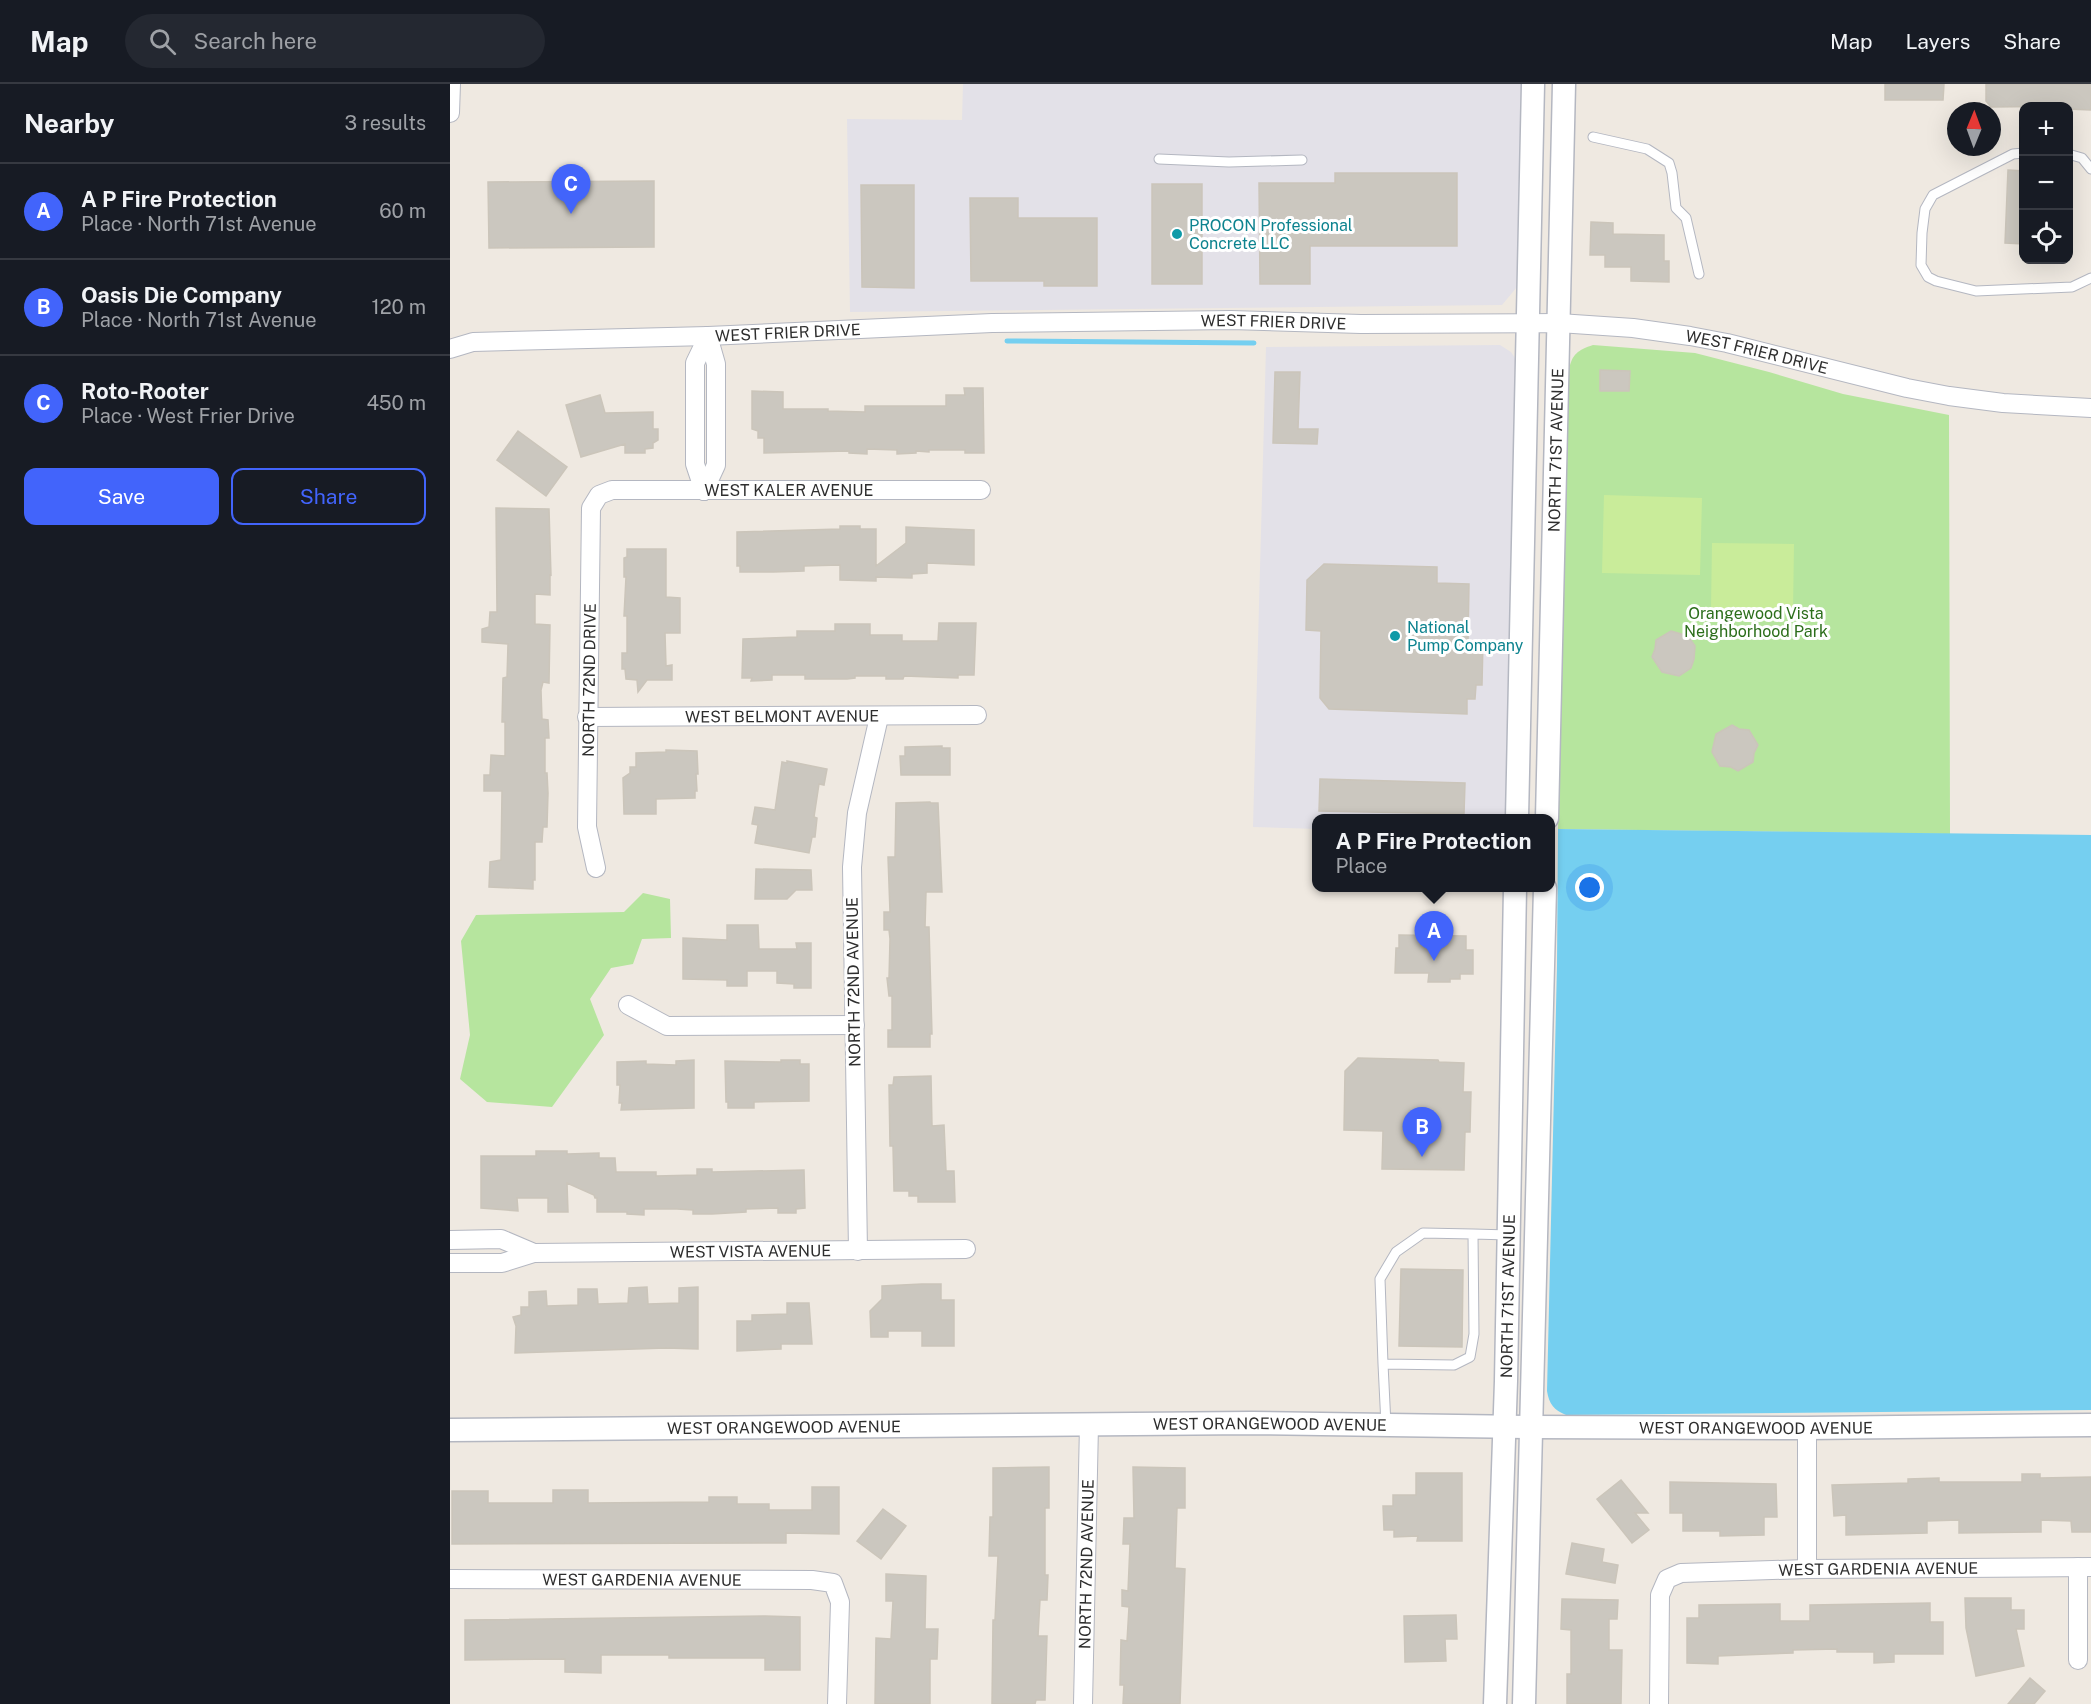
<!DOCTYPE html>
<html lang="en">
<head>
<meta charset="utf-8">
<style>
	body { margin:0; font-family:"Public Sans",sans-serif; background:#242831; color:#f1f3f6 }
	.controls { position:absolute; right:18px; top:18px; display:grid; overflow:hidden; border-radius:12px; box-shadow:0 6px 24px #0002 }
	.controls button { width:54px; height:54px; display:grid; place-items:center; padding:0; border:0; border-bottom:2px solid #363941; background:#171b24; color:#f1f3f6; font:30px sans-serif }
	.compass { position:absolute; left:1497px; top:18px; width:54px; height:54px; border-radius:50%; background:#171b24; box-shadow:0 6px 24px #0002; rotate:1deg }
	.you { position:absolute; left:1140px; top:804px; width:21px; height:21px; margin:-15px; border:4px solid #fff; border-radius:50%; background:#1a73e8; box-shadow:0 0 0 9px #1a73e833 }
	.badge { display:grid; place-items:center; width:39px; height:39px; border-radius:50%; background:#4264fb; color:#fff; font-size:20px; font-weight:700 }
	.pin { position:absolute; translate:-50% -50px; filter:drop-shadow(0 2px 3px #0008) }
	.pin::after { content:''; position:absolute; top:32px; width:21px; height:18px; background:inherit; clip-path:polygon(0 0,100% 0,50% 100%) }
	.popup { position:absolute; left:862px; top:730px; width:243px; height:78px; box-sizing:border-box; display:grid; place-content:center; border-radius:12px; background:#171b24; filter:drop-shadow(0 2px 4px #0005); font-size:20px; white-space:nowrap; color:#9ea1a6 }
	.popup b { font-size:22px; color:#f1f3f6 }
	.popup::after { content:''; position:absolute; left:50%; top:100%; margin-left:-12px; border:12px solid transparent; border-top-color:#171b24 }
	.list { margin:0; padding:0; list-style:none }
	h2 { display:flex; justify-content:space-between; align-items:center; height:78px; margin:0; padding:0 24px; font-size:26px }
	h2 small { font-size:20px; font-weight:400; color:#9ea1a6 }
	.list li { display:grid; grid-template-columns:39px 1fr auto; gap:18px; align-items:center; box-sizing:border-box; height:96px; padding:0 24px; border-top:2px solid #363941 }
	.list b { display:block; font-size:22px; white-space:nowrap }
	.list p { margin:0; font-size:20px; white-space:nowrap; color:#9ea1a6 }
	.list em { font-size:20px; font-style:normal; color:#9ea1a6 }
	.actions { display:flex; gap:12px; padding:18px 24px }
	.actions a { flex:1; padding:14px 0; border:2px solid #4264fb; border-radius:12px; text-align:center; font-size:21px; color:#4264fb }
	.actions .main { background:#4264fb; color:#fff }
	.icon { flex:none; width:33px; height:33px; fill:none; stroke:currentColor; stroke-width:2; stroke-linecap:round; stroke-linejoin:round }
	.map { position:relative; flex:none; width:1641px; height:1620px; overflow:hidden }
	header { display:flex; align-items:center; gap:36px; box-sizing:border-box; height:84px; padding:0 30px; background:#171b24; border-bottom:2px solid #363941 }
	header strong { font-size:28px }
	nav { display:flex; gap:33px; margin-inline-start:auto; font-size:21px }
	.search { width:420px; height:54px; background:#242831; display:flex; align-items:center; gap:15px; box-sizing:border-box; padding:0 21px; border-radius:33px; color:#9ea1a6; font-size:22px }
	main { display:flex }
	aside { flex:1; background:#171b24 }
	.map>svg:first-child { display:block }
	.industrial { fill:#e3e1e8 }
	.green { fill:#b6e59e }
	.pitch { fill:#c9ec9a }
	.water { fill:#75cff0 }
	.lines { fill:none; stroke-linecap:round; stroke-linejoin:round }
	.stream { stroke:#75cff0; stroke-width:5 }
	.building { fill:#cbc7bf; stroke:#cbc5ba; stroke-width:1.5 }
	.service-casing { stroke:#b4b7c1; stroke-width:11 }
	.minor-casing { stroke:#b4b7c1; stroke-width:20 }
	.tertiary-casing { stroke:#b4b7c1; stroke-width:25 }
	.service { stroke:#fff; stroke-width:9 }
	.minor { stroke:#fff; stroke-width:18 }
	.tertiary { stroke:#fff; stroke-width:22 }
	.culture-dot { fill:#0f9aa8; stroke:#fff; stroke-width:2 }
	.labels { text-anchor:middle; stroke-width:6; stroke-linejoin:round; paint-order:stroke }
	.culture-label { font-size:16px; fill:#0d838f; stroke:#fff; text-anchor:start }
	.street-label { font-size:16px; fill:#2e2e2e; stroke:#fff }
	.park-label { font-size:16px; fill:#2c6e1b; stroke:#fff }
</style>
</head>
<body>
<header>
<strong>Map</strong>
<div class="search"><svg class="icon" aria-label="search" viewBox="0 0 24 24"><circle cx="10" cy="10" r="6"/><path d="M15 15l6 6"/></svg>Search here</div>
<nav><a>Map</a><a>Layers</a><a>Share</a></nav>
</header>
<main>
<aside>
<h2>Nearby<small>3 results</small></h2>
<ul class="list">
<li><span class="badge">A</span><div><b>A P Fire Protection</b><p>Place · North 71st Avenue</p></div><em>60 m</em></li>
<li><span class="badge">B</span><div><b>Oasis Die Company</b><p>Place · North 71st Avenue</p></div><em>120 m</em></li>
<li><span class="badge">C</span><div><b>Roto-Rooter</b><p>Place · West Frier Drive</p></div><em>450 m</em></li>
</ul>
<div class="actions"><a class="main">Save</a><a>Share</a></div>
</aside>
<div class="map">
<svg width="1641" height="1620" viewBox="0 0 1641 1620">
	<rect width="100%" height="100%" fill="#efe9e1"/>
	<path class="industrial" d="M513,0H1072L1067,203L1052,221L400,228L397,35L512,36Z
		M1050,261L1061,268L1065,274L1056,734H867V745L803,743L816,263Z"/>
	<path class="green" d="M1143,261L1245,269L1319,288L1393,310L1499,331L1500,750L1108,745L1119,286C1122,270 1128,266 1143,261Z
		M193,809L220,815L221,854L192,855L183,880L161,884L140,915L154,951L102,1023L37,1018L10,995L20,951L11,857L26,831L174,828Z"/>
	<path class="pitch" d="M1154,411L1252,414L1250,491L1152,489Z
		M1262,459L1344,460L1343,526L1261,525Z"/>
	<path class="water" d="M1108,745L1641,751V1326L1116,1331C1104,1326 1099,1320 1097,1307L1107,881Z"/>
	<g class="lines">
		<path class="stream" d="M557,257L804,259"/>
	</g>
	<path class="building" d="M1435,0H1494L1493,16H1435Z
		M1536,0H1641V26L1618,25V22L1541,23L1536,17Z
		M1558,86L1574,87V160L1555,159Z
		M885,89H1007V162H860V200H810L809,99H885Z
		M204,97V163L39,164L38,98Z
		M702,100H752V200H702Z
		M411,101H464V204L412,203Z
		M520,114H568V134H647V202H594V197H521Z
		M1141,138L1163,139V150L1214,151V177H1219V198L1181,197V183H1155V171H1140Z
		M1150,286L1180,287L1179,307H1150Z
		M825,288H850L848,345H868L867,360L823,359Z
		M514,304H533L534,369H515V366H479V368L466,367V369L447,370V366L417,365V370L399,369V367L314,369V354H308V347L302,345V307L333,308V325H378V327L415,328V322H496V311H515Z
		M150,311L155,329L203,328V345H208V356L203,359V364L195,365V369H175V360L131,373L116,321Z
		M68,347L117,383L96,412L47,376Z
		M46,424L99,425L101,492L100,490V511L85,510V540L100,541L99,599L93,598L91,606L92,635L98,636L99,654H95V689H97L98,709L97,743H93L92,758H85V796H83V805L39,803L40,778L51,776L52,707H34V691H40L41,671L55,672V638H52L53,594L57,593L58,560L32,558V545L39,543L40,528H47Z
		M390,442H410V445H426V482L456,459V443L524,446V481L477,479V489L462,490V494L426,493V497L390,496V481L354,482V487L323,488H290V482H287V448L390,445Z
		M177,465H216V513L230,514V549H215L216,582L222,581V596H197L188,608L187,596L176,595L175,585H172V569H177V532H174L176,493H174V474L177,473Z
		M874,480L987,483V499L1019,500L1018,557H1033L1032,601H1026L1025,615H1017V630L879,625L870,614L871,547L856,546L857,496Z
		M489,539H526L524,591H508V594L454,592L453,595H436V592H405V594L397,595H355V591H322V596L301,597L302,594H292L293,555L347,553V547H385V540H420V551H452V557H488Z
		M1221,547L1238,552L1245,562L1244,575L1241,584L1229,592L1212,588L1202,573L1205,565L1206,556Z
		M1282,641L1289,645L1299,646L1308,661L1304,669L1303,678L1288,687L1281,683L1270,682L1262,668L1266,650Z
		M492,662V664H500V691H451L450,672H455V663Z
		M216,666L247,667L248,690H246L247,707H245V714L206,715V730H174L173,694L180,689V683H186V669L216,668Z
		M337,677L377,685L374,701L369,700L364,733L367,734L365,753H362L359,769L305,759L308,741L302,740L305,723L325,726L332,678L337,679Z
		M870,695L1015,699L1014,730L869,727Z
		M480,718L481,719H488L492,808H476L475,843H479L482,950H480V963H438V946H442V912H439L437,894H439L440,855L439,846H434V828H440L438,773H445L446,719Z
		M306,785L361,786L362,806H346L337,815H305Z
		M277,841H308L309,865H347L346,859H361V904H344V900L327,899V887H297V902H277V896L233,895V854L277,856Z
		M949,851L1016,852V866H1023V890H1010V895H1000V898H978L979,889H945L946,864H949Z
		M908,974L988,976L989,978L1014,979L1013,1008H1021L1020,1048H1015L1014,1086L932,1085L933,1047L894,1046L895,987Z
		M244,976V1024L171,1026L172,1019H169L170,1001H167V978L196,977V980L226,981V977Z
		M331,976H350V980H359V1017L304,1018V1024H278V1018H276L275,977L331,978Z
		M481,992L482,1042L494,1041L496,1087H504L505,1118H468V1112H459V1107H444L443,1062H440L439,1001H443L444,993Z
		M86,1067H117V1070L149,1069V1074H165L166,1088H206V1092L247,1091V1085H262V1088L354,1086L355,1124L346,1125V1129H328V1124L296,1125V1128L262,1130H243V1126L227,1125H194V1131L177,1130V1128H147V1114H145L144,1111L117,1099L118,1128H98V1114H67L68,1127L31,1124V1072H86Z
		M951,1185L1013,1186L1012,1263L949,1262Z
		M472,1200H491V1216H504V1262H472V1247H438V1253H421L420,1227L432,1215V1202Z
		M197,1203L198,1220L229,1219V1204L248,1203V1265L216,1264L65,1269L66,1242L63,1233L71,1231V1223H79V1208L96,1207L97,1222L128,1221V1205H147L148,1220L178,1219L179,1204Z
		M337,1219H359L362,1260H331V1265L287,1267V1237H302V1231L337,1230Z
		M599,1383V1424H595V1491H598L597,1516H590L588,1552H597L595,1616H586L585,1620H542L543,1536H545L548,1472H539L540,1433H543V1384Z
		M683,1383L735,1384V1424H727L725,1484L735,1485L730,1620H673L674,1601H670L671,1556L677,1557L679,1523L672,1522V1506L678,1507L680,1460H673L674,1434H684Z
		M966,1389H1012V1457H967L968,1452L944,1453V1446H934L933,1422H943V1411H966Z
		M1572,1390H1590V1394L1641,1393V1448H1622L1621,1437L1591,1436V1448L1509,1449V1436L1477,1437V1449L1396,1451V1431L1384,1432L1382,1401L1458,1399V1395L1489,1394V1398H1572Z
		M1171,1396L1198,1429H1185L1199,1446L1182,1459L1147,1415Z
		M1220,1398L1326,1400L1327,1433H1314V1451L1270,1452V1447H1233V1429H1220Z
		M362,1403H389V1450L336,1449V1459L2,1460V1407H38V1419H103V1406H138V1419L259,1418V1413H287V1420H319V1426H362Z
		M433,1425L456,1442L431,1475L407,1457Z
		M1122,1459L1154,1465L1152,1478L1168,1481L1165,1499L1116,1490Z
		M436,1490L476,1492L475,1545H488L487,1575H480V1620H425L426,1554L441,1555L443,1517H436Z
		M1515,1514H1561V1526H1574V1545H1566L1574,1582L1526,1592L1516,1544Z
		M1112,1515L1168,1516L1167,1535H1159V1566H1172L1171,1620H1117V1590H1121V1546L1111,1545Z
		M1480,1519V1538H1493V1570H1444V1578L1424,1579V1568H1387V1565L1343,1566V1569L1268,1572V1580L1237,1579V1534H1249V1521L1330,1520V1537H1360V1521Z
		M1006,1531L1007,1555H995L996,1577L955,1578L954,1532Z
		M315,1532L350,1533V1586H315V1574H219V1571H151V1589L115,1588V1575L15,1576V1536Z
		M1580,1594L1595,1607L1584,1620H1558Z"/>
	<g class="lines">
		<g class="service-casing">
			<path id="service" d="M1143,53L1197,65L1219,79L1222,89L1226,124L1236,134L1249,190
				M1574,69L1563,70L1483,111L1475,125L1472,149L1471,181L1478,193L1486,197L1526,207L1622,203L1641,194
				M1618,70L1632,74L1641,85
				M709,75L779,78L852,76
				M933,1280L930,1195L946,1168L973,1149L1023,1150
				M936,1341L933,1280L1004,1281L1020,1273L1024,1250L1023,1150L1059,1151"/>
		</g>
		<g class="minor-casing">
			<g id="minor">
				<path d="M0,29L1,0"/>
				<path id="s1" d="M0,265L23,258L258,252L542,239L781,236L911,240L1109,239L1183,244L1240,252L1277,259L1457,304L1499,312L1553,319L1641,324"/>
				<path d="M254,407L245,380V279L258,252"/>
				<path d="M254,407L266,381V280L258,252"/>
				<path id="s2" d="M137,633L527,631"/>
				<path id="s3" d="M146,784L137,743L141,424L149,411L162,406H531"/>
				<path d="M178,921L217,942L405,941"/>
				<path d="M0,1156L51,1155L84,1169"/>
				<path d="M408,1167L402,783L407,729L429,633"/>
				<path id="s4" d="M0,1179H52L84,1169L516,1165"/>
				<path d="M1357,1344V1485"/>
				<path d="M1628,1483V1576"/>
				<path id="s5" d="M0,1495L362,1496L383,1499L390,1518L387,1620"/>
				<path id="s6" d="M633,1620L639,1341"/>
				<path id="s7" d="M1209,1620L1210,1511L1217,1495L1231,1489L1357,1485L1641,1483"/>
			</g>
		</g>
		<g class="tertiary-casing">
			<g id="tertiary">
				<path d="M1067,734L1083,0"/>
				<path id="s8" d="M1097,734L1114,0"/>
				<path id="s9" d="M0,1346L802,1339L1082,1343L1357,1344L1641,1341"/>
				<path id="s10" d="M1045,1620L1056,1297L1065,804"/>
				<path d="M1074,1620L1095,804"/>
			</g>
		</g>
		<use href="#service" class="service"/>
		<use href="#minor" class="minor"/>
		<use href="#tertiary" class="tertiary"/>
	</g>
	<g class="culture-dot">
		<circle cx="727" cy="150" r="6"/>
		<circle cx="945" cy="552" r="6"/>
	</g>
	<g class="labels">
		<g class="culture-label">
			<text x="739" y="147">PROCON Professional<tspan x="739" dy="18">Concrete LLC</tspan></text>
			<text x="957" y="549">National<tspan x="957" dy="18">Pump Company</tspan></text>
		</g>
		<g class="street-label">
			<text dy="6" stroke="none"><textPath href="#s1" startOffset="825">WEST FRIER DRIVE</textPath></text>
			<text dy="6" stroke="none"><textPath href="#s1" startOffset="339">WEST FRIER DRIVE</textPath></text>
			<text dy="6" stroke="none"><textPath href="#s1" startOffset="1311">WEST FRIER DRIVE</textPath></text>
			<text dy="6" stroke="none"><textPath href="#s8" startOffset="368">NORTH 71ST AVENUE</textPath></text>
			<text dy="6" stroke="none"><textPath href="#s3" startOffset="567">WEST KALER AVENUE</textPath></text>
			<text dy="6" stroke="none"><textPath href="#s3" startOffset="189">NORTH 72ND DRIVE</textPath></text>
			<text dy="6" stroke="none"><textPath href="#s2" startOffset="195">WEST BELMONT AVENUE</textPath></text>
			<text transform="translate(403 898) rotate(-91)" y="6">NORTH 72ND AVENUE</text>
			<text dy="6" stroke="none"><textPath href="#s4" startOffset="302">WEST VISTA AVENUE</textPath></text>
			<text dy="6" stroke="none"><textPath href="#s10" startOffset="408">NORTH 71ST AVENUE</textPath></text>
			<text dy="6" stroke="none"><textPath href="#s9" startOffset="820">WEST ORANGEWOOD AVENUE</textPath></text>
			<text dy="6" stroke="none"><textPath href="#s9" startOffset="334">WEST ORANGEWOOD AVENUE</textPath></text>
			<text dy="6" stroke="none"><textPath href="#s9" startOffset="1306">WEST ORANGEWOOD AVENUE</textPath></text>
			<text dy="6" stroke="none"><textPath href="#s6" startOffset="140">NORTH 72ND AVENUE</textPath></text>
			<text dy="6" stroke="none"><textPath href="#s7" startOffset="339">WEST GARDENIA AVENUE</textPath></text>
			<text dy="6" stroke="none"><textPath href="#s5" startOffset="192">WEST GARDENIA AVENUE</textPath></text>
		</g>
		<g class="park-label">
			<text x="1306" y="535">Orangewood Vista<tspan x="1306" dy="18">Neighborhood Park</tspan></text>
		</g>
	</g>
</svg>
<div class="controls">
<button>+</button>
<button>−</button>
<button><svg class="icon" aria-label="locate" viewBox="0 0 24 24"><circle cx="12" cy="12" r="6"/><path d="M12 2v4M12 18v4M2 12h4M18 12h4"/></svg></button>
</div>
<svg class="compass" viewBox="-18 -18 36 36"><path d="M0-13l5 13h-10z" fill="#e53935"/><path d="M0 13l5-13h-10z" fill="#9ea1a6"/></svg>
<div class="you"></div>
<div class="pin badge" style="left:984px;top:877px">A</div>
<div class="popup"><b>A P Fire Protection</b>Place</div>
<div class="pin badge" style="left:972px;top:1073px">B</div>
<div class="pin badge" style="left:121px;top:130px">C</div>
</div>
</main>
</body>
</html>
